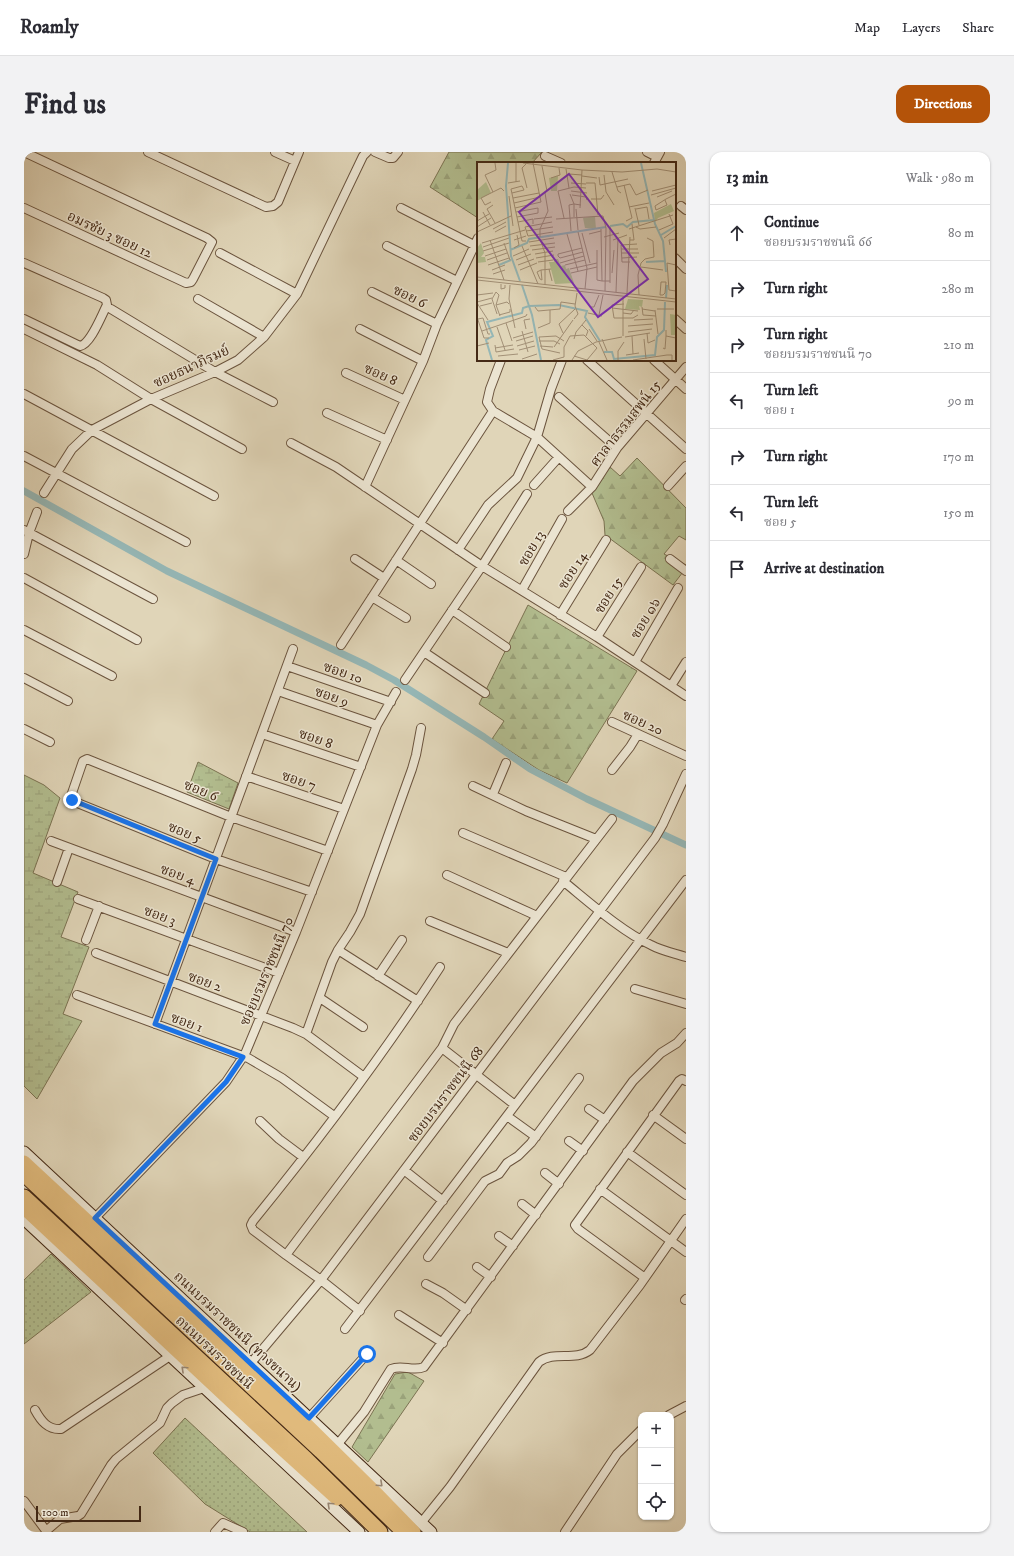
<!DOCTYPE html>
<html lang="en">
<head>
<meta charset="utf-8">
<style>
	body { margin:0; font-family:"IM FELL DW Pica","Noto Serif Thai",serif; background:#f2f2f3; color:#2b2b33 }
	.controls { position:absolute; right:12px; bottom:12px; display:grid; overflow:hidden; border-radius:8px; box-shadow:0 1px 3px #0004 }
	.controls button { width:36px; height:36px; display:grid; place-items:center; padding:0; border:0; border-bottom:1px solid #e1e1e2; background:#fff; color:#2b2b33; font:20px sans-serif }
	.scale { position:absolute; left:12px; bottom:10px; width:105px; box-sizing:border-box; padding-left:4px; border:2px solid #442915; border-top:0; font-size:11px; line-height:14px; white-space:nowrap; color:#442915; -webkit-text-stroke:3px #ebe4d1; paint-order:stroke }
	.stop { position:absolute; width:12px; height:12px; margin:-9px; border:3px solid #1a73e8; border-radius:50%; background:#fff }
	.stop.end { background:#1a73e8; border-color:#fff; box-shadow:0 1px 4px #0008 }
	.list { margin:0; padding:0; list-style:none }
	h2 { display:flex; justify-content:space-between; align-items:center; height:52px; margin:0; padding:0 16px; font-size:17px }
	h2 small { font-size:13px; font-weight:400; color:#7c7c81 }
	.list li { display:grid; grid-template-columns:26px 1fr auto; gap:12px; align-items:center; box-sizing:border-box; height:56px; padding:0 16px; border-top:1px solid #e1e1e2 }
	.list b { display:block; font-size:15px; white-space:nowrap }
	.list p { margin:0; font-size:13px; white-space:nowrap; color:#7c7c81 }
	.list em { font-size:13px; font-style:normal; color:#7c7c81 }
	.icon { flex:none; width:22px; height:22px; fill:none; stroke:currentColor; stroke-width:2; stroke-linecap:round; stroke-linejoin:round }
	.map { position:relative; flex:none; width:662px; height:1380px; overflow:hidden; border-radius:12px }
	header { display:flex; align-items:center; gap:24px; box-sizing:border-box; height:56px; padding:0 20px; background:#fff; border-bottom:1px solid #e1e1e2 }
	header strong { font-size:19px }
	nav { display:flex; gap:22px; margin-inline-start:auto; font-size:14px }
	.intro { display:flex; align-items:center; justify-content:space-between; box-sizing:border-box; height:96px; padding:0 24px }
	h1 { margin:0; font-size:28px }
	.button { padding:10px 18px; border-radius:12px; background:#b45309; color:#fff; font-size:14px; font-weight:700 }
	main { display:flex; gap:24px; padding:0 24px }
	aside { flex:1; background:#fff; border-radius:12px; box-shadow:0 1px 3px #0004 }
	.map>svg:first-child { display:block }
	.grass { fill:url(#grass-dots); stroke:#7b7352 }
	.forest { fill:url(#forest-firs); stroke:#7b7352 }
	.wetland { fill:url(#wetland-marsh); stroke:#7b7352 }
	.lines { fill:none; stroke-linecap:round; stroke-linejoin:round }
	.canal { stroke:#95b7b6; stroke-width:7 }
	.street-casing { stroke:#6b543e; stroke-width:10 }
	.secondary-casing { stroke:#442915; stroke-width:13 }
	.primary-casing { stroke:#442915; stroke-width:15 }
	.highway-casing { stroke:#442915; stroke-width:17 }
	.street { stroke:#ebe4d1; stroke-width:8 }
	.secondary { stroke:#ebe4d1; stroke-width:11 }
	.primary { stroke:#e0ba7c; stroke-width:13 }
	.highway { stroke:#e0ba7c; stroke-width:15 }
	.oneway { stroke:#988673 }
	.route { stroke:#1a73e8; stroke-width:5 }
	.labels { text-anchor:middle; stroke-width:3; stroke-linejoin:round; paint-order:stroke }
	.street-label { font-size:14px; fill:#442915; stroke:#ebe4d1 }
	.inset-river { fill:none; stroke:#95b7b6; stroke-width:2 }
	.inset-road { fill:none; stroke:#a29077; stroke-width:1 }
	.view { fill:#7b2cbf; fill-opacity:0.15; stroke:#7b2cbf; stroke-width:2 }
	.inset-edge { fill:none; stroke:#442915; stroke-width:2 }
</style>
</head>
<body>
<header>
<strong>Roamly</strong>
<nav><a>Map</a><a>Layers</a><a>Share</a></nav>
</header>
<div class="intro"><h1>Find us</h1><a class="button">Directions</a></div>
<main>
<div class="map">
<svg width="662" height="1380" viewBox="0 0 662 1380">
	<defs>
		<pattern id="grass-dots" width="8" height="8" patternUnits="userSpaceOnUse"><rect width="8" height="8" fill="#b2bd8f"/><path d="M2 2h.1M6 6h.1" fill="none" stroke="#9aa27a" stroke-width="1.8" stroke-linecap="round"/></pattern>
		<pattern id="forest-firs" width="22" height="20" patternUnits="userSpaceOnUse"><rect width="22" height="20" fill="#b2bd8f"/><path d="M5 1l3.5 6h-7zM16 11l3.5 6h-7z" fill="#9aa27a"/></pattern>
		<pattern id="wetland-marsh" width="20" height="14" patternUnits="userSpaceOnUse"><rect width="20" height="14" fill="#b2bd8f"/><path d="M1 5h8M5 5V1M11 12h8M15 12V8" fill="none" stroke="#9aa27a"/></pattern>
	</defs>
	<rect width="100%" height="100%" fill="#e0d5b8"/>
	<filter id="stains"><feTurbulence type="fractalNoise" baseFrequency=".005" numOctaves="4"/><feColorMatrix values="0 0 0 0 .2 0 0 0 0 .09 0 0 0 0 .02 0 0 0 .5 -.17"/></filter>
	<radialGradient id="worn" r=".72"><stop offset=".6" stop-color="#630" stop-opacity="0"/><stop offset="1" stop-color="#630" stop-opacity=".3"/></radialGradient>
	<path class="grass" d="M27,1102L67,1140L0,1192V1128Z
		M161,1266L283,1380H226L181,1352L129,1301Z"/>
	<path class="forest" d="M425,0H518L508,11H454V66L406,35Z
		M613,306L662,356V388L655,384L640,402L662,413V416L649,433L581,383L580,369L568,341L586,315L596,324Z
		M504,453L613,519L543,631L515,618L468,587L480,569L455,552Z
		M384,1220L400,1229L344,1310L328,1295L371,1222Z"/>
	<path class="wetland" d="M174,610L214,631L205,657L163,640Z
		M0,623L20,633L36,646L9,721L54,740L37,785L65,795L39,862L58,869L13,947L0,934Z"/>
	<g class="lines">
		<path class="canal" d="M0,339L143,419L342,513L370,528L460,585L506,617L563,647L662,693"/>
		<g class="street-casing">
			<path id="street" d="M124,0L242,55L249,54L254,50L275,0
				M251,0L271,9
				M351,0L365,6H369L374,0
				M623,0L633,5
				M521,4L537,11
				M630,11L636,0
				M657,54L662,58
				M0,56L162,131L167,130L169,127L188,90L183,86L0,0
				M377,56L450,93
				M363,94L433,129
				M196,101L273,142
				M651,106L662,117
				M0,111L79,146L82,148L83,153C78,162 67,192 56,194L0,167
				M348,140L413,172
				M174,147L240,185
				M87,157L191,220L249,250
				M651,167L662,177
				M0,177L73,213L127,247L218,297
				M336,177L399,209
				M563,208L662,297
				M630,208L662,237
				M322,221L381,248
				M0,242L190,344
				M535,245L593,296
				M469,259L463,250L466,237L477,208
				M303,261L363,288
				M267,291L312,315L458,414L573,485L662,544
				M0,304L162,390
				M510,333L535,305
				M644,334L662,314
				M341,335L399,209L413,172L454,86
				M20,341L48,297L68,278L127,247L191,220L214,208L240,185L273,142L339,4L343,0
				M544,359L568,335L593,296L662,215
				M0,378L129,447
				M434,398L464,353L493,326L513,285L568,335
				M0,402L5,381L13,360
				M331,407L360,426
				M646,407L662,419
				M372,408L407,432
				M0,426L113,488
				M498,438L538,367
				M348,445L382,466
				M428,458L482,495
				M536,463L582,388
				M0,478L88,524
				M573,485L617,415
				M317,493L469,259L513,285L527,237L538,208
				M400,500L461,541
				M611,510L654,436
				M263,514L367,550
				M0,526L44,549
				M381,528L458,414L503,342
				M647,534L662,510
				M254,539L353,573
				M588,570L662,604
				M0,577L26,590
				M238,582L337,615
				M588,618L606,595L614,582
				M222,624L320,657
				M449,634L502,659L572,687
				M469,642L482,611
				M439,681L542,725
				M27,689L272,780
				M423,723L513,764
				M539,729C565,750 597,779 627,793C638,799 650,801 662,805
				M33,730L45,696
				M288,740L192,707L51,650L47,646V644L59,609L63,607L207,665L304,699
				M54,747L255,821
				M406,769L484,801
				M62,788L75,754
				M314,798L394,849
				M72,801L269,876L282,882L340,925
				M354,824L378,788
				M611,837L662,852
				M53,843L224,906L258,926L310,964
				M296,846L339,875
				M131,872L269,497
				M282,882L308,810L314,798L326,780L336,762L388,617L392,603L397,576
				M418,896L491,953
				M565,957L581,968
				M629,963L662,987
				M483,964L512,985
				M236,969L255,987L279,1005
				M545,989L559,999
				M603,1000L662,1043
				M380,1018L419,1049
				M521,1021L535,1032
				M576,1037L662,1100
				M498,1052L512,1063
				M71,1066L202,930L221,902L272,780L353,573L372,540
				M475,1084L489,1094
				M262,1103L229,1078L227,1073L229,1069C295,988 359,903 416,815
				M404,1105L461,1029L475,1022L483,1011L494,1004L507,991L555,926
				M453,1115L467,1125
				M621,1126L554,1077L551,1073L655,929L658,927L662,929
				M402,1132L419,1141L443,1158
				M661,1148L662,1147
				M336,1159L297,1128L262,1103L418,896L430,872L588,667
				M375,1163L419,1191
				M321,1177L662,728
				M227,1211L297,1128L631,686L639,672L662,622
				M11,1258C17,1269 24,1278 37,1277L146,1204
				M645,1263L662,1254
				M285,1266L343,1202
				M313,1293L340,1260L367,1217C378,1212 389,1220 400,1215L609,929L637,901L653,891L662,881
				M0,1349L23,1380
				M397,1371L426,1335L515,1210C530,1198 551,1210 566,1198L616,1133L662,1067
				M22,1379L36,1367L54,1364L57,1362L87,1313L92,1307L136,1271L143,1256L148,1251L159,1243L180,1236
				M191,1380L199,1371L219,1380
				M541,1380L593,1302L617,1278"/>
		</g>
		<g class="secondary-casing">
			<path id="secondary" d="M0,1000L407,1380
				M0,1067L335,1380"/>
		</g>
		<g class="primary-casing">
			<path id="primary" d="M0,1010L283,1273L353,1342L390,1380
				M0,1056L259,1298L313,1347"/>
		</g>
		<g class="highway-casing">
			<path id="highway" d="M0,1022L297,1299L380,1380
				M0,1045L282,1307L356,1380"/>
		</g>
		<use href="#street" class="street"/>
		<use href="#secondary" class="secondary"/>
		<use href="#primary" class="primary"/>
		<use href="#highway" class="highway"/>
	</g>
	<defs><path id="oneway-chevron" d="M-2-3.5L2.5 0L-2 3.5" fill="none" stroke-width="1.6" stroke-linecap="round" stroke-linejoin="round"/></defs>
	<g class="oneway">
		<use href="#oneway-chevron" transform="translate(160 1217) rotate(-137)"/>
		<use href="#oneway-chevron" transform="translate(356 1332) rotate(43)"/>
		<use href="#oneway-chevron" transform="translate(306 1353) rotate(-137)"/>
	</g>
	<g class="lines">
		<path class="route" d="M48,648L192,707L131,872L219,905L202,930L71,1066L285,1266L343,1202"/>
	</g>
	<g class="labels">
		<g class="street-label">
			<text transform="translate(86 82) rotate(25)" y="5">อมรชัย 3 ซอย 12</text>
			<text transform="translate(386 144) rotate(26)" y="5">ซอย 6</text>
			<text transform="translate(167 214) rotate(-25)" y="5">ซอยธนาภิรมย์</text>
			<text transform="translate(357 222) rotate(24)" y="5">ซอย 8</text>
			<text transform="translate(601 271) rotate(-52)" y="5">ศาลาธรรมสพน์ 15</text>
			<text transform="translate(507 396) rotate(-60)" y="5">ซอย 13</text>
			<text transform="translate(548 418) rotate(-58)" y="5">ซอย 14</text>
			<text transform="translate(584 443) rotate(-58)" y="5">ซอย 15</text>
			<text transform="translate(621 466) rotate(-59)" y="5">ซอย ๑๖</text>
			<text transform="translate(319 520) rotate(19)" y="5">ซอย 10</text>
			<text transform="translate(308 544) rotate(19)" y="5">ซอย 9</text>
			<text transform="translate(619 570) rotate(24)" y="5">ซอย 20</text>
			<text transform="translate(292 586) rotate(19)" y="5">ซอย 8</text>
			<text transform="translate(275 628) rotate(19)" y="5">ซอย 7</text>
			<text transform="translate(177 638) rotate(22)" y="5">ซอย 6</text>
			<text transform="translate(161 680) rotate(22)" y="5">ซอย 5</text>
			<text transform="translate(154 722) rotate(20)" y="5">ซอย 4</text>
			<text transform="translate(136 763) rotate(20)" y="5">ซอย 3</text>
			<text transform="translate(242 819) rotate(-67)" y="5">ซอยบรมราชชนนี 70</text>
			<text transform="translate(181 829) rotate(20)" y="5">ซอย 2</text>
			<text transform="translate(163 870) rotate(20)" y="5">ซอย 1</text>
			<text transform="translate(421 942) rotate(-53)" y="5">ซอยบรมราชชนนี 68</text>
			<text transform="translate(214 1179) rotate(43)" y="5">ถนนบรมราชชนนี (ทางขนาน)</text>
			<text transform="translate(191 1200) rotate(43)" y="5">ถนนบรมราชชนนี</text>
		</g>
	</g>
	<g transform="translate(453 10)">
		<rect width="199" height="199" fill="#e0d5b8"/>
		<path d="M4,81L7,91L4,95H8L9,100L0,101V86Z" fill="#b2bd8f"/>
		<path d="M81,14L80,29H74L72,16ZM9,20L14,31L0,39V28ZM194,42L197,49L181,56L178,60L177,51ZM118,54L119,67L108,66L106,56ZM151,137L166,138L165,145L162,144L163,148L148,147Z" fill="#b2bd8f"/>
		<path d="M76,97H81L84,104L88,103L89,107L92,106L97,121L78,122L72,100H77ZM193,152L199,153V173H194Z" fill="#b2bd8f"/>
		<path class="inset-river" d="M31,1L29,24L34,94L43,119M164,1L178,62L186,79L189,110M133,64L146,62L150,65L156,60L177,58M184,73L199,64M33,88L50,81L52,77L129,65M169,100L188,99M22,103L34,98M45,123L55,153L64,198M189,136L190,123M127,190H135L137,197L178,193L180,175L187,168L188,140M15,198L9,178L16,174L10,160L45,151L46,146L52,144L82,143L110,149L108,155L123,179"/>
		<path class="inset-road" d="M39,1V20M46,1L105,8L145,10L180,7L199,10M49,2L45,6L50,26M89,7L92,26M135,10L141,29L144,31M92,12L105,13M127,13L129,30L137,43M105,14L120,16M122,15L123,23L151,17M74,16L83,13L82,6M31,21L43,19M94,21L109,22M109,21H118L121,53M147,23L155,56L149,59M140,25L153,22L159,33L171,28M94,29L110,31M175,29L199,23M16,30L8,13L19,8L18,1M35,31L47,28L45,24L34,27L45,79H49M93,32L97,42L92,43L94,69M95,33L109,35L110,38M174,33L199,26M32,34L36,64M180,35L195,29M36,36L62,31M114,37H124L127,33M188,38L190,43L179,48L178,44L189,37L199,32M14,40L8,43L4,36L24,26L27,29M37,41L63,35M16,43L10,47L18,61M152,45L172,41M38,46L64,40L56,1M103,46L105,8M158,46L162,63M99,47L101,68M159,47L170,45L172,57M6,50L13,63M39,50L61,46V51L40,55M97,55V42L104,43M87,56L81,29L97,25L109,26M57,57L75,55M79,57L126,54L129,66L128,129M0,59L12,52M41,60L56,57V62M75,60L48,65L51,74L76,70M0,65L14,56M159,65L163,67L179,65M16,67L29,60M124,67L125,119H133M152,67L196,53M182,68L196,62L192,52M49,69L76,65M0,70L34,54M18,70L29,64M101,70L110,106L108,127M105,71L113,101M90,72L101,109M112,72L124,69M63,75V67L71,49L68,31L70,29L65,4M127,75L142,71M187,76L199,67M63,77L68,91V123M13,78L27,118M37,78L49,74M136,78L150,73M153,78H157L155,62M52,80L77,76M5,81L48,68M27,81L33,98M193,83L192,78L199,77M45,84L61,122M53,84L78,81M6,85L32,76M37,86L42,83L40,73M144,87H161M55,88L78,85M120,88V118L125,119M6,89L32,81M144,91H162M58,92L76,89M8,94L29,87M36,94L52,87M81,94V92L105,86M81,94L83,96L106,90M59,96L77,93M145,96L160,95M10,98L30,91M39,98L54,92M61,100L76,98M153,100H145L144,83L160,82M83,101L107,94M11,103L32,96M41,103L57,97M88,103L108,98M199,103L190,101L192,128L199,129M164,105L186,108M72,107L75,119M93,107L120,101M15,108L28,103M43,108L60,101M64,108L65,118L63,117L60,110L64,108L74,107M94,111L120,105M135,111L137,88M16,112L28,108M0,115L199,137M0,118L199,140M133,121V65M24,122V127L28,126V123M33,123L32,137L38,166M139,130L141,76M150,131L153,75M0,133L16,131M162,133L161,113L164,101L168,97L177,95L176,79L170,76M183,133H186L188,131L189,120H184L183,133M0,140L15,136M0,141L11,158M147,142L135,143L137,156H156L161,153M19,143L30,140L32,142M3,144L15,141M58,145L61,149L83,147L84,140L98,142M114,145H117L122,133M165,145L166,153L179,154M135,146L161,149M165,147L178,149M180,147H197M178,148L181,172M111,151L125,154M146,151L154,152L157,148M20,152L15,137L19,130L22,133L19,143L23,154M22,153L33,150V147M122,153L126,133M0,155L7,176H12M1,157L6,156L11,172H13M97,157L101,152L98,144L100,131M157,158L176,157M29,161L35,179M105,163L111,169L109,174M151,164L176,162M20,165L28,188M61,166L73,161V148M49,167L47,158L53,157M112,167L120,179M189,168V174L199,176M5,169L49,154L50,152M45,169L51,190M151,170L175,167M86,171L82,162L98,147M170,171L171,181L178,178M146,174V136M155,174L156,192M148,175L173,171M36,176L56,170M97,177L99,170L109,158M125,177L130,189M167,177L169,197M39,179L56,174M62,179H77L83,182M119,180L145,175M122,180L130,198M18,183L19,190L37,187M0,184L12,181M40,184L57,179M63,184L76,185M77,185L96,158M18,186L36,183M186,186L188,187L189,174M42,188L58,184M83,191L65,187L62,175L79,174L87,179M149,193L162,191M21,194L41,192M45,197L60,192M76,198L87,195V185L93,174L107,173L120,186L110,198L97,194M95,198L101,189L119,180M141,198V189L147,180M156,198L190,193H195V198"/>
		<path class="view" d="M92,12L171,117L121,155L42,50Z"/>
		<rect width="199" height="199" class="inset-edge"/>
	</g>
	<rect width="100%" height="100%" filter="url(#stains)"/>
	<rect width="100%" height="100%" fill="url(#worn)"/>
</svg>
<div class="controls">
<button>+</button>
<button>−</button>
<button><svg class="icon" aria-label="locate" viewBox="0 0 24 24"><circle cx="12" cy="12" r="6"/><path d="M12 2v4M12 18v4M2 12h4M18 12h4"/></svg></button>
</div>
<div class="scale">100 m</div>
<div class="stop" style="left:343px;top:1202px"></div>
<div class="stop end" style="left:48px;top:648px"></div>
</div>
<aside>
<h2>13 min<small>Walk · 980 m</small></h2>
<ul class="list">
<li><svg class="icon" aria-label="ahead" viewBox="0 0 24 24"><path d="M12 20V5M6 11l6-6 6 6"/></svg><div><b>Continue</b><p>ซอยบรมราชชนนี 66</p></div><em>80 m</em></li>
<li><svg class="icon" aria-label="right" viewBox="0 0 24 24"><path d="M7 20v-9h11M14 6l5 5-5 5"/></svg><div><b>Turn right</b></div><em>280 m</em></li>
<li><svg class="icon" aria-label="right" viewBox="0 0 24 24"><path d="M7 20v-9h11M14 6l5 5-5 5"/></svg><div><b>Turn right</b><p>ซอยบรมราชชนนี 70</p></div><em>210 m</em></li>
<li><svg class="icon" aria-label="left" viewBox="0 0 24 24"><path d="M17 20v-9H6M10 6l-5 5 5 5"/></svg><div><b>Turn left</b><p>ซอย 1</p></div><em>90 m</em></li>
<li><svg class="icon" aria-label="right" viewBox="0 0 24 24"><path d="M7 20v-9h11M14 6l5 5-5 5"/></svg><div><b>Turn right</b></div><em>170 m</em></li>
<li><svg class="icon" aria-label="left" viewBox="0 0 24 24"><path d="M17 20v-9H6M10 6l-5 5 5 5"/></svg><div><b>Turn left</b><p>ซอย 5</p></div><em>150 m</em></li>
<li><svg class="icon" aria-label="arrive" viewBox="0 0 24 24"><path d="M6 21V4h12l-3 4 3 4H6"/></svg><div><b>Arrive at destination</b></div></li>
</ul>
</aside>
</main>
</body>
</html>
